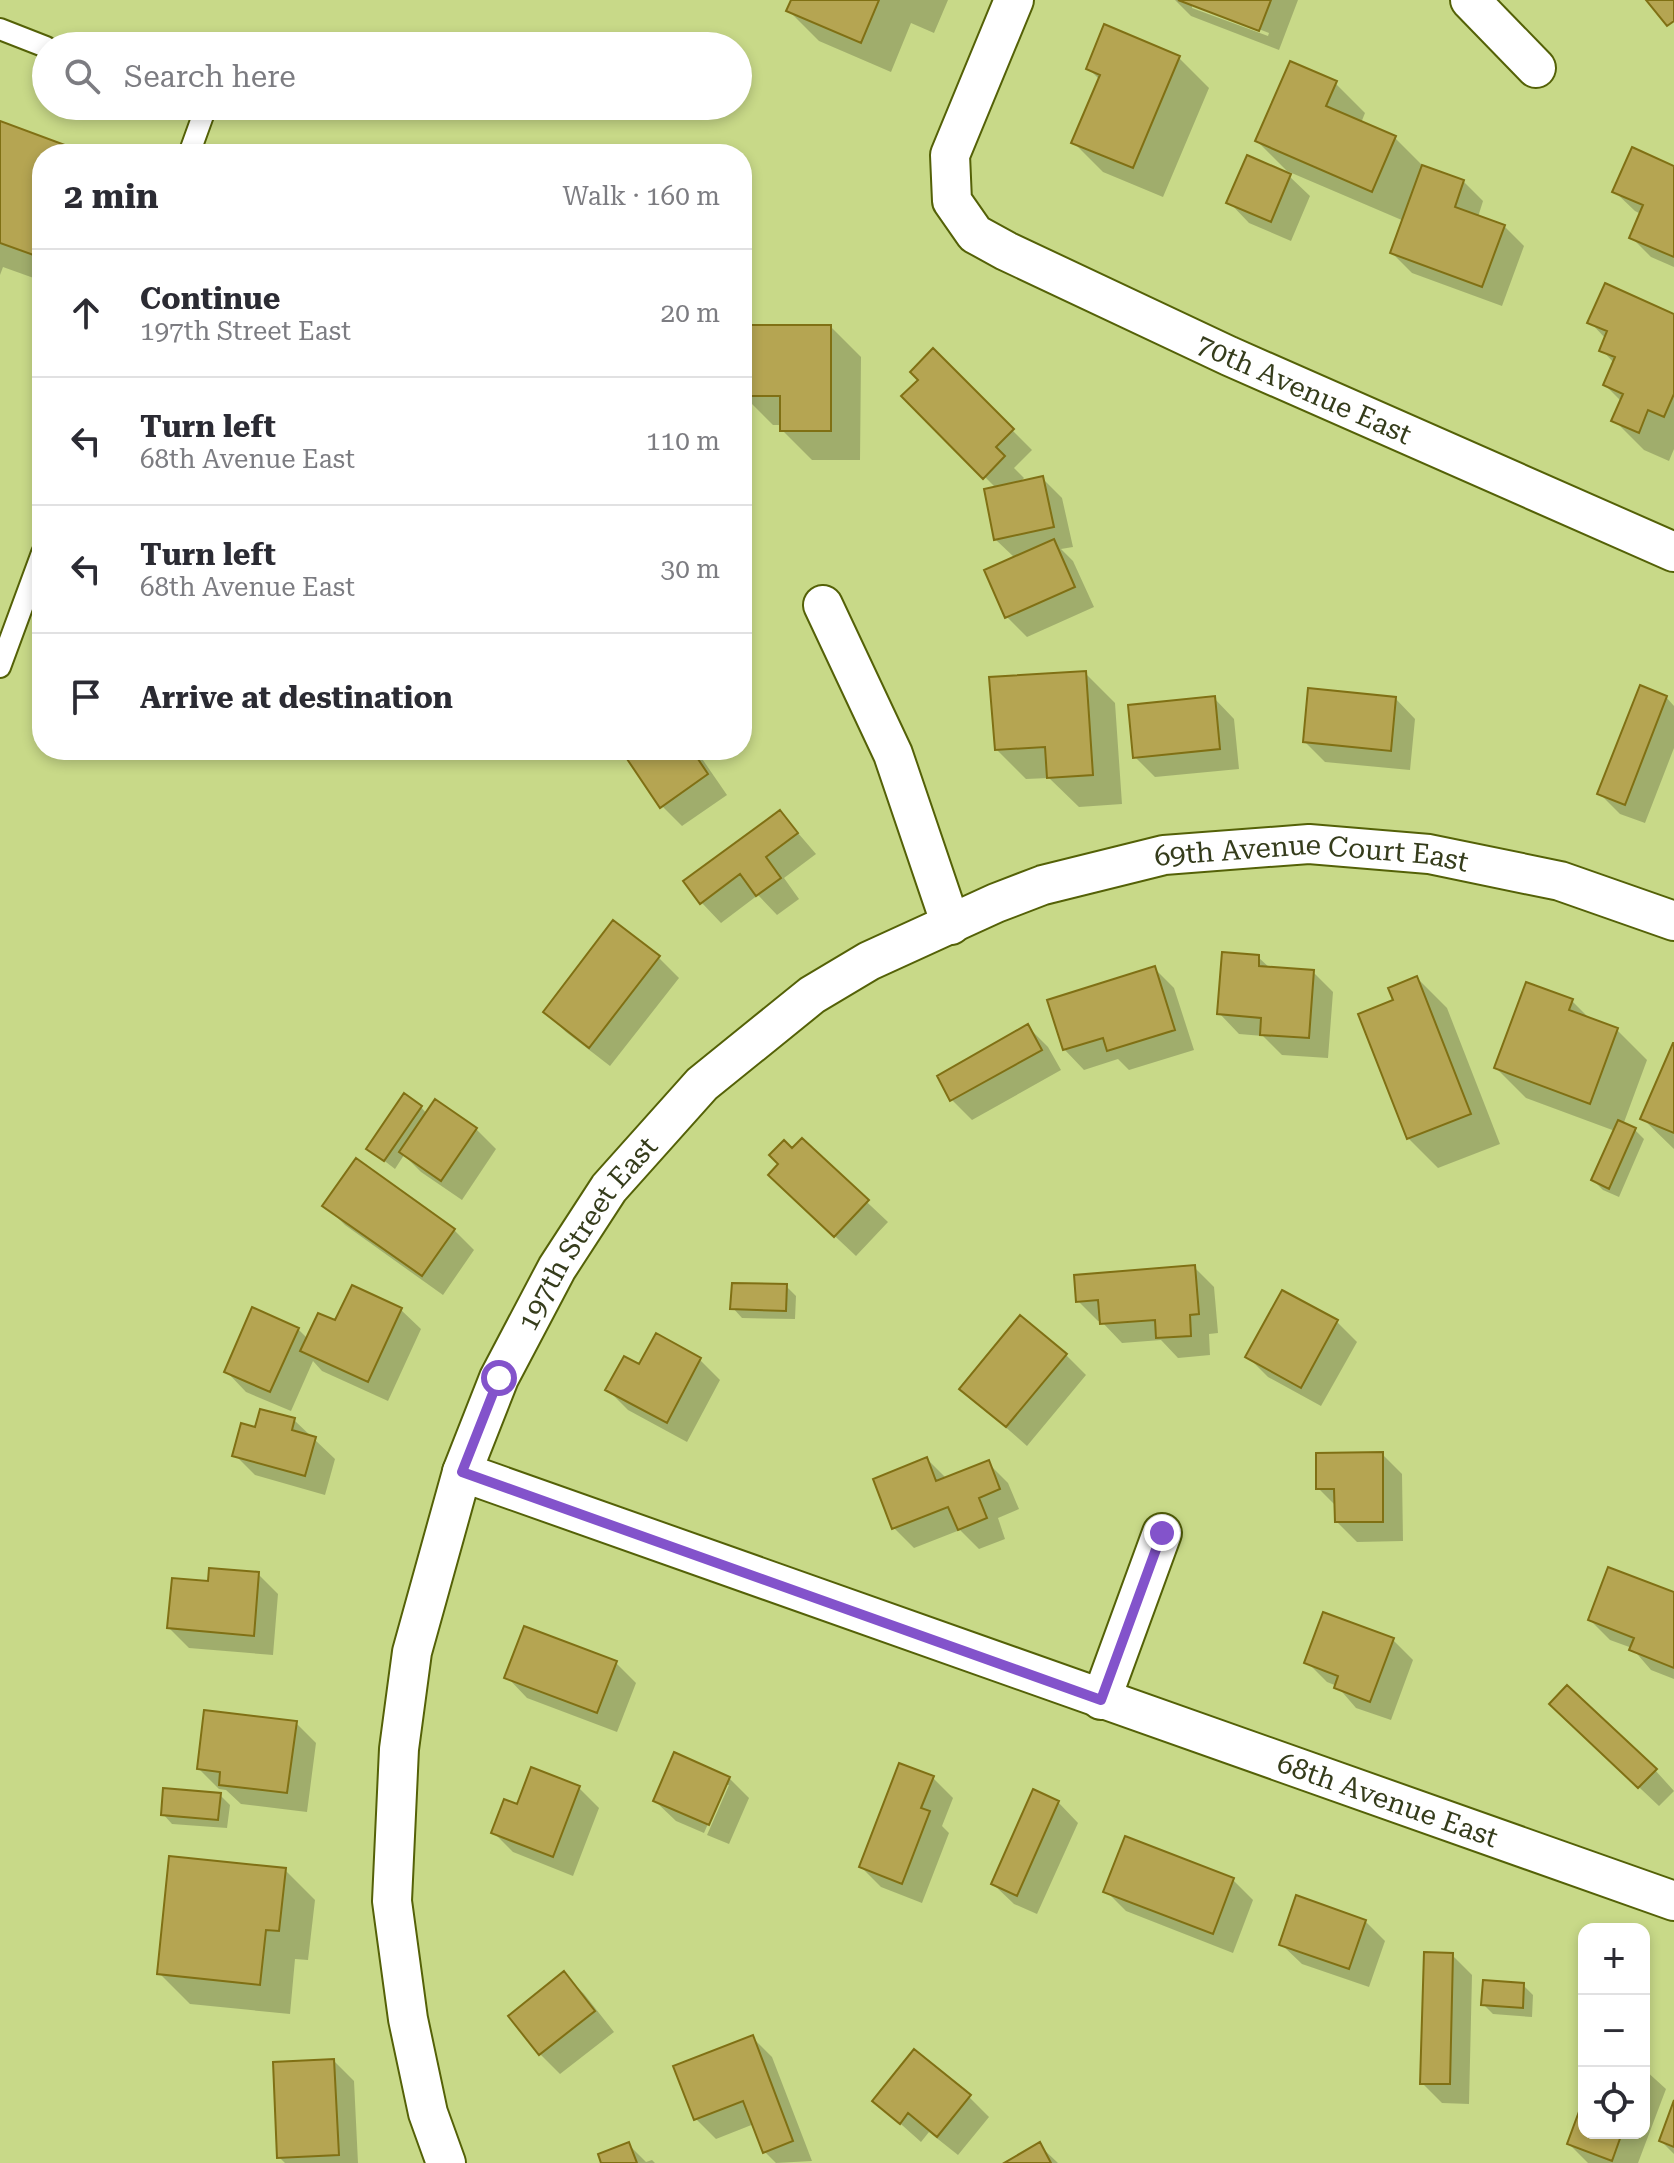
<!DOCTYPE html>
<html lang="en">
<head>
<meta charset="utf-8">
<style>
	body { margin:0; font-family:"Roboto Serif",serif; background:#f7f7f7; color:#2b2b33 }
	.controls { position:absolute; right:24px; bottom:24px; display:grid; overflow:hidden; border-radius:16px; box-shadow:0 4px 12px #0003 }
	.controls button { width:72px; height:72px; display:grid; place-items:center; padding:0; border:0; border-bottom:2px solid #e1e1e2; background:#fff; color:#2b2b33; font:40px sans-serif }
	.stop { position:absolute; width:24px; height:24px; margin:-18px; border:6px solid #8353cb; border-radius:50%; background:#fff }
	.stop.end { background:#8353cb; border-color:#fff; box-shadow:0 2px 8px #0008 }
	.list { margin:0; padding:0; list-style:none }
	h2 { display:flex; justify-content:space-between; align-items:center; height:104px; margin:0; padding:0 32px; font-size:34px }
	h2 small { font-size:26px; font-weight:400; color:#7c7c81 }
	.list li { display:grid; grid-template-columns:52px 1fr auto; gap:24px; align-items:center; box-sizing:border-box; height:128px; padding:0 32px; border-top:2px solid #e1e1e2 }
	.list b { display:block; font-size:30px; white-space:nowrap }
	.list p { margin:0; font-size:26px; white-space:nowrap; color:#7c7c81 }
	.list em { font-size:26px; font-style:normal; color:#7c7c81 }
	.icon { flex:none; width:44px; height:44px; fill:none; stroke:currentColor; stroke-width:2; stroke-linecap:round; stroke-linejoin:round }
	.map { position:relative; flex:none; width:1674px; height:2163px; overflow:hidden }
	.search { position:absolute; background:#fff; box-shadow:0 4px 12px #0003; left:32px; top:32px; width:720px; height:88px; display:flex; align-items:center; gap:20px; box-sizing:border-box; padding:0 28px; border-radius:44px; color:#7c7c81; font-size:30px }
	.panel { position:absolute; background:#fff; box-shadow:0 4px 12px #0003; left:32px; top:144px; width:720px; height:616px; border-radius:32px }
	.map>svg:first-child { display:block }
	.shadow { fill:#0003; fill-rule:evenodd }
	.building { fill:#b5a552; stroke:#807014; stroke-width:2 }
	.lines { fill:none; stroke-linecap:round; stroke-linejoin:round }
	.lane-casing { stroke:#546107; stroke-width:24 }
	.street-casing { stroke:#546107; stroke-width:42 }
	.lane { stroke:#fff; stroke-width:20 }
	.street { stroke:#fff; stroke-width:38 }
	.route { stroke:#8353cb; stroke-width:10 }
	.labels { text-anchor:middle; stroke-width:8; stroke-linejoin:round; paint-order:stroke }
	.street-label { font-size:28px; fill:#353c1b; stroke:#d5e795 }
</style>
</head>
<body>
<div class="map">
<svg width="1674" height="2163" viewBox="0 0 1674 2163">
	<rect width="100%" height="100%" fill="#c8d988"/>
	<path class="shadow" d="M793,0H948L934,33L911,23L891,72L819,41L789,11Z
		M1175,0H1298L1279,50L1191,16ZM1192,3L1269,33L1268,36L1192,8Z
		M1179,58L1209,88L1163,197L1103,172L1073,142L1100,80L1089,69Z
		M1335,83L1365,113L1361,123L1395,138L1425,168L1463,181L1483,201L1478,217L1504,226L1524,246L1502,306L1412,273L1392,253L1404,221L1287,171L1257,141Z
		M0,123L83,154H42V281L3,267L0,275Z
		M1674,168V267L1651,257L1631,237L1641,214L1635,211L1614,191Z
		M1289,176L1310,196L1291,241L1249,223L1229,202Z
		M1674,316V449L1669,461L1644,450L1614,420L1622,402L1605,385L1614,363L1602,350L1606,339L1590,322Z
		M831,327L861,357L860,460H812L782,430V425H773L743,395Z
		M933,351L1032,450L1014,468L1024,478L1018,484L1042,478L1062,498L1073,547L1061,549L1073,561L1094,607L1027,637L1007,617L1015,558L996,540V488L904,396L921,380Z
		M1085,673L1115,703L1122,804L1079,807L1049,778L1026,779L996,749Z
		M1666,697L1674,706V748L1645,823L1620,814L1600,794Z
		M1214,698L1234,719L1239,769L1155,777L1135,757Z
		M1395,698L1415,719L1410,770L1325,762L1305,742Z
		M623,750H696L727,795L682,826L662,806Z
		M780,812L816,854L784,878L799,899L777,915L758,895L721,923L702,903Z
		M614,922L659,958L679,978L610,1066L566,1032L546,1012Z
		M1258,957L1271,969L1313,972L1333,992L1328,1058L1282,1055L1263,1036L1239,1034L1219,1013Z
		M1154,968L1174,988L1194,1050L1129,1070L1118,1059L1084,1070L1064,1049Z
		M1417,978L1447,1008L1500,1144L1438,1168L1408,1138L1395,1001Z
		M1572,1001L1592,1021L1617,1030L1647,1060L1623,1125L1635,1130L1644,1139L1619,1197L1603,1190L1593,1180L1615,1131L1526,1098L1496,1068Z
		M1028,1027L1048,1047L1061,1070L972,1120L952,1100L939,1077Z
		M1674,1045V1149L1642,1118Z
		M421,1107L427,1114L476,1129L496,1149L462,1200L421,1172L404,1155L395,1169L369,1149Z
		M802,1141L888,1222L856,1256L791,1195L793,1151Z
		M325,1205L454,1230L474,1250L443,1295L345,1225Z
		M1194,1267L1214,1287L1218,1333L1209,1334L1210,1355L1178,1358L1161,1340L1122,1343L1101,1321H1098L1078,1301Z
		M786,1286L796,1296L795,1319L742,1318L733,1308Z
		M400,1309L421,1329L388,1401L322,1371L313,1361L291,1411L246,1392L226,1371L298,1329L308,1339L336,1323Z
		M1337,1322L1357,1342L1321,1406L1268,1377L1248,1357Z
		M656,1336L700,1360L720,1380L687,1442L628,1410L608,1390L640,1367Z
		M1066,1355L1086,1375L1027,1446L962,1389Z
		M294,1420L335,1459L325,1495L255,1475L235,1455L256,1429Z
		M1382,1454L1402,1474L1403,1541L1357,1542L1337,1522V1507L1318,1488Z
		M927,1459L947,1479L988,1463L1008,1483L1019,1509L998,1518L1005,1539L979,1549L960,1530L914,1548L894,1528Z
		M258,1574L278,1594L273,1655L189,1648L169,1628L210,1583Z
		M1674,1595V1679L1651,1670L1632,1648L1610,1640L1590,1620Z
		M1393,1640L1413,1660L1391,1720L1356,1708L1337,1686L1327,1682L1307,1662Z
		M616,1663L636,1683L617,1732L527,1698L507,1677Z
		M296,1723L316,1743L307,1812L241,1804L226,1790L219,1789L199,1769Z
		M1572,1724L1655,1770L1674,1791L1659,1806Z
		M532,1770L579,1788L599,1808L573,1876L513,1852L493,1832L518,1807Z
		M729,1778L749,1798L729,1844L707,1835L729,1785H725L704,1833L676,1821L655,1801Z
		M933,1778L953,1798L942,1826L949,1833L922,1903L881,1887L861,1867Z
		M220,1795L230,1805L227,1828L172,1824L163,1814Z
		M1058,1802L1078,1823L1037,1914L1014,1904L993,1884Z
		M285,1870L315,1900L308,1960L295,1959L290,2014L190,2004L160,1974Z
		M1233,1880L1253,1900L1233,1953L1126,1911L1106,1891Z
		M1365,1921L1385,1941L1369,1987L1302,1964L1281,1944Z
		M1452,1955L1472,1975L1469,2104L1442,2103L1422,2083Z
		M564,1974L584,1994L614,2032L560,2074L540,2054L510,2016Z
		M1523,1985L1533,1995L1532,2017L1493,2014L1483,2004Z
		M752,2037L772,2057L812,2161L776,2163L765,2152L754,2124L716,2139L696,2119Z
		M334,2061L354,2081L358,2163H285L279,2157Z
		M1644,2069L1666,2089L1638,2163H1588L1569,2144L1584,2104V2133H1644Z
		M969,2097L989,2117L958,2155L929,2132L921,2142L875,2101Z
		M1674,2106V2154L1661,2141Z
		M628,2144L646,2162L652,2160L655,2163H604Z
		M1039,2145L1058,2163H1008Z"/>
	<path class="building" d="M791,0H879L861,43L786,11Z
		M1178,0H1271L1259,31Z
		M1646,0H1674V21L1667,26Z
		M1104,24L1180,56L1133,168L1071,143L1100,75L1086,69Z
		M1290,61L1337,81L1326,106L1396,136L1372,192L1255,141Z
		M0,121L89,154H42V258L0,243Z
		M1632,147L1674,166V257L1629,238L1643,205L1612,192Z
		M1247,155L1291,174L1271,222L1226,203Z
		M1422,165L1464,180L1455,207L1505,225L1482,287L1390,253Z
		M1605,283L1674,314V394L1664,417L1648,410L1639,433L1611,421L1623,394L1603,385L1615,357L1599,351L1607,331L1587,323Z
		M742,325H831V431H780V396H742Z
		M933,348L1014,429L996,447L1005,456L983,479L901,396L918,380L910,372Z
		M1043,476L1054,527L994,540L984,489Z
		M1054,539L1075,587L1005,618L984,570Z
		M1086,671L1093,775L1047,778L1045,747L995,750L989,677Z
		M1640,685L1667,696L1625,805L1597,794Z
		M1308,688L1396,697L1391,751L1303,742Z
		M1215,696L1220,749L1133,758L1128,705Z
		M621,750H692L708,774L660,808Z
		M780,810L798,833L766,857L781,878L756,896L740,874L700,904L683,881Z
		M613,920L660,956L589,1048L543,1012Z
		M1222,952L1259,955V966L1314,970L1309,1038L1260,1035L1261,1018L1217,1014Z
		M1155,966L1175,1030L1107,1051L1103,1038L1063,1050L1047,1000Z
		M1417,976L1471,1114L1407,1139L1358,1014L1393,1000L1388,988Z
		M1526,982L1573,999L1569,1010L1618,1028L1590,1104L1494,1068Z
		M1028,1024L1042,1050L950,1101L937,1076Z
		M1673,1043H1674V1133L1640,1119Z
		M404,1093L422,1106L384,1161L366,1149Z
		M435,1099L477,1128L441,1181L399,1152Z
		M1618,1120L1636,1128L1609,1189L1591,1180Z
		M802,1138L869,1200L834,1237L768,1175L778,1164L769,1155L784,1140L792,1148Z
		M356,1158L455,1229L422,1276L322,1206Z
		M1195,1265L1199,1314L1190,1315L1191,1336L1156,1338L1155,1320L1100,1324L1098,1300L1076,1302L1074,1275Z
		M732,1283L787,1284L786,1311L730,1309Z
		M352,1285L402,1308L368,1382L300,1351L318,1313L335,1320Z
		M1282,1290L1338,1320L1301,1388L1245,1357Z
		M252,1307L299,1328L270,1392L224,1372Z
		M1020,1315L1067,1354L1006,1427L959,1389Z
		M656,1333L701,1358L667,1423L605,1390L624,1356L639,1364Z
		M260,1409L295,1418L292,1430L316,1437L305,1476L232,1456L241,1423L255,1427Z
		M1383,1452V1522H1335L1334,1489H1316V1453Z
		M927,1457L936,1481L989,1460L1000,1489L979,1498L987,1518L958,1530L948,1507L892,1529L873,1479Z
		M1608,1567L1674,1592V1668L1629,1650L1634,1638L1588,1620Z
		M209,1568L259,1572L254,1636L167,1628L172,1578L208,1581Z
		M1323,1612L1394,1638L1370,1702L1334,1688L1338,1676L1304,1663Z
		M524,1626L617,1661L597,1713L504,1678Z
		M1567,1685L1657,1769L1638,1788L1549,1704Z
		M204,1710L297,1721L287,1793L219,1785L220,1772L197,1769Z
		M674,1752L730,1777L709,1825L653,1801Z
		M899,1763L934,1776L921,1808L930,1811L902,1884L859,1867Z
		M531,1767L580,1786L553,1857L491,1833L504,1799L517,1804Z
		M163,1788L221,1793L218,1820L161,1815Z
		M1033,1789L1059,1801L1017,1896L991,1884Z
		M1125,1836L1234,1878L1213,1934L1103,1892Z
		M169,1856L286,1868L279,1931L266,1930L260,1985L157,1974Z
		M1296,1895L1366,1920L1349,1969L1279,1945Z
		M1424,1952L1453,1953L1450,2084H1420Z
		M564,1971L595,2011L539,2055L508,2016Z
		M1483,1980L1524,1983L1523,2008L1481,2005Z
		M753,2035L793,2141L763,2153L743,2101L694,2120L673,2066Z
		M914,2049L971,2095L937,2137L908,2113L900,2124L872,2101Z
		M334,2059L339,2155L277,2158L273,2062Z
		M1584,2098V2133H1622L1612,2161L1567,2144Z
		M1674,2100V2147L1659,2141Z
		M629,2142L637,2163H601L598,2154Z
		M1040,2142L1051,2163H1004Z"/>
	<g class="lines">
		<g class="lane-casing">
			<path id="lane" d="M0,29L46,47
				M189,154L206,107L202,106
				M0,667L42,553"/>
		</g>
		<g class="street-casing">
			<g id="street">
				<path id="s1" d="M1014,0L950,155L952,201L975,234L1006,251L1229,356L1674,552"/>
				<path d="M1470,0L1536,68"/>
				<path d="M823,605L893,754L951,925"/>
				<path id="s2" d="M462,1472L1674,1901"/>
				<path d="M1101,1700L1162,1533"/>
				<path id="s3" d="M446,2163L428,2113L408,2019L392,1901L399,1749L412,1652L462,1472L499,1378L557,1268L609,1188L702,1084L812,995L869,961L996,903L1043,885L1164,855L1309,844L1429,854L1560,881L1674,921"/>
			</g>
		</g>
		<use href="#lane" class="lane"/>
		<use href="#street" class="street"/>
	</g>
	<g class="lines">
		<path class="route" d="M499,1378L462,1472L1101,1700L1162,1533"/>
	</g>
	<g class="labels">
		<g class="street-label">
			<text dy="10" stroke="none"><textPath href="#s1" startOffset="618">70th Avenue East</textPath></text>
			<text dy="10" stroke="none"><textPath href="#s3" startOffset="1836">69th Avenue Court East</textPath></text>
			<text dy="10" stroke="none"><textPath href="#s3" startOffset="976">197th Street East</textPath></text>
			<text dy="10" stroke="none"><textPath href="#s2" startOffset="982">68th Avenue East</textPath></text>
		</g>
	</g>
</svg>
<div class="controls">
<button>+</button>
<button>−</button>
<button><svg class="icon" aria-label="locate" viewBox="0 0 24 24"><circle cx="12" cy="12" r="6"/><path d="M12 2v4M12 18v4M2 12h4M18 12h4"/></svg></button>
</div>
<div class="stop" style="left:499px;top:1378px"></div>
<div class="stop end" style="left:1162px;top:1533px"></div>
<div class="search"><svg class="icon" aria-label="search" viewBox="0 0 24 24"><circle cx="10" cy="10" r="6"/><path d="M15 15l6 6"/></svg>Search here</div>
<section class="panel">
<h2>2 min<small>Walk · 160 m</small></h2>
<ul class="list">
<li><svg class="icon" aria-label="ahead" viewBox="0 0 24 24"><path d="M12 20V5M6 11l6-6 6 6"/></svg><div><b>Continue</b><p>197th Street East</p></div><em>20 m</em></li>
<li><svg class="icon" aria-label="left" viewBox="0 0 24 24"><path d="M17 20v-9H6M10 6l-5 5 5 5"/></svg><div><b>Turn left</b><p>68th Avenue East</p></div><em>110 m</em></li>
<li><svg class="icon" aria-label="left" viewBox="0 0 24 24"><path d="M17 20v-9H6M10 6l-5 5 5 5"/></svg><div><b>Turn left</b><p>68th Avenue East</p></div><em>30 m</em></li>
<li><svg class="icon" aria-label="arrive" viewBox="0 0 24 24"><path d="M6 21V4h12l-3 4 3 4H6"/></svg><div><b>Arrive at destination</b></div></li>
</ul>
</section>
</div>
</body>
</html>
